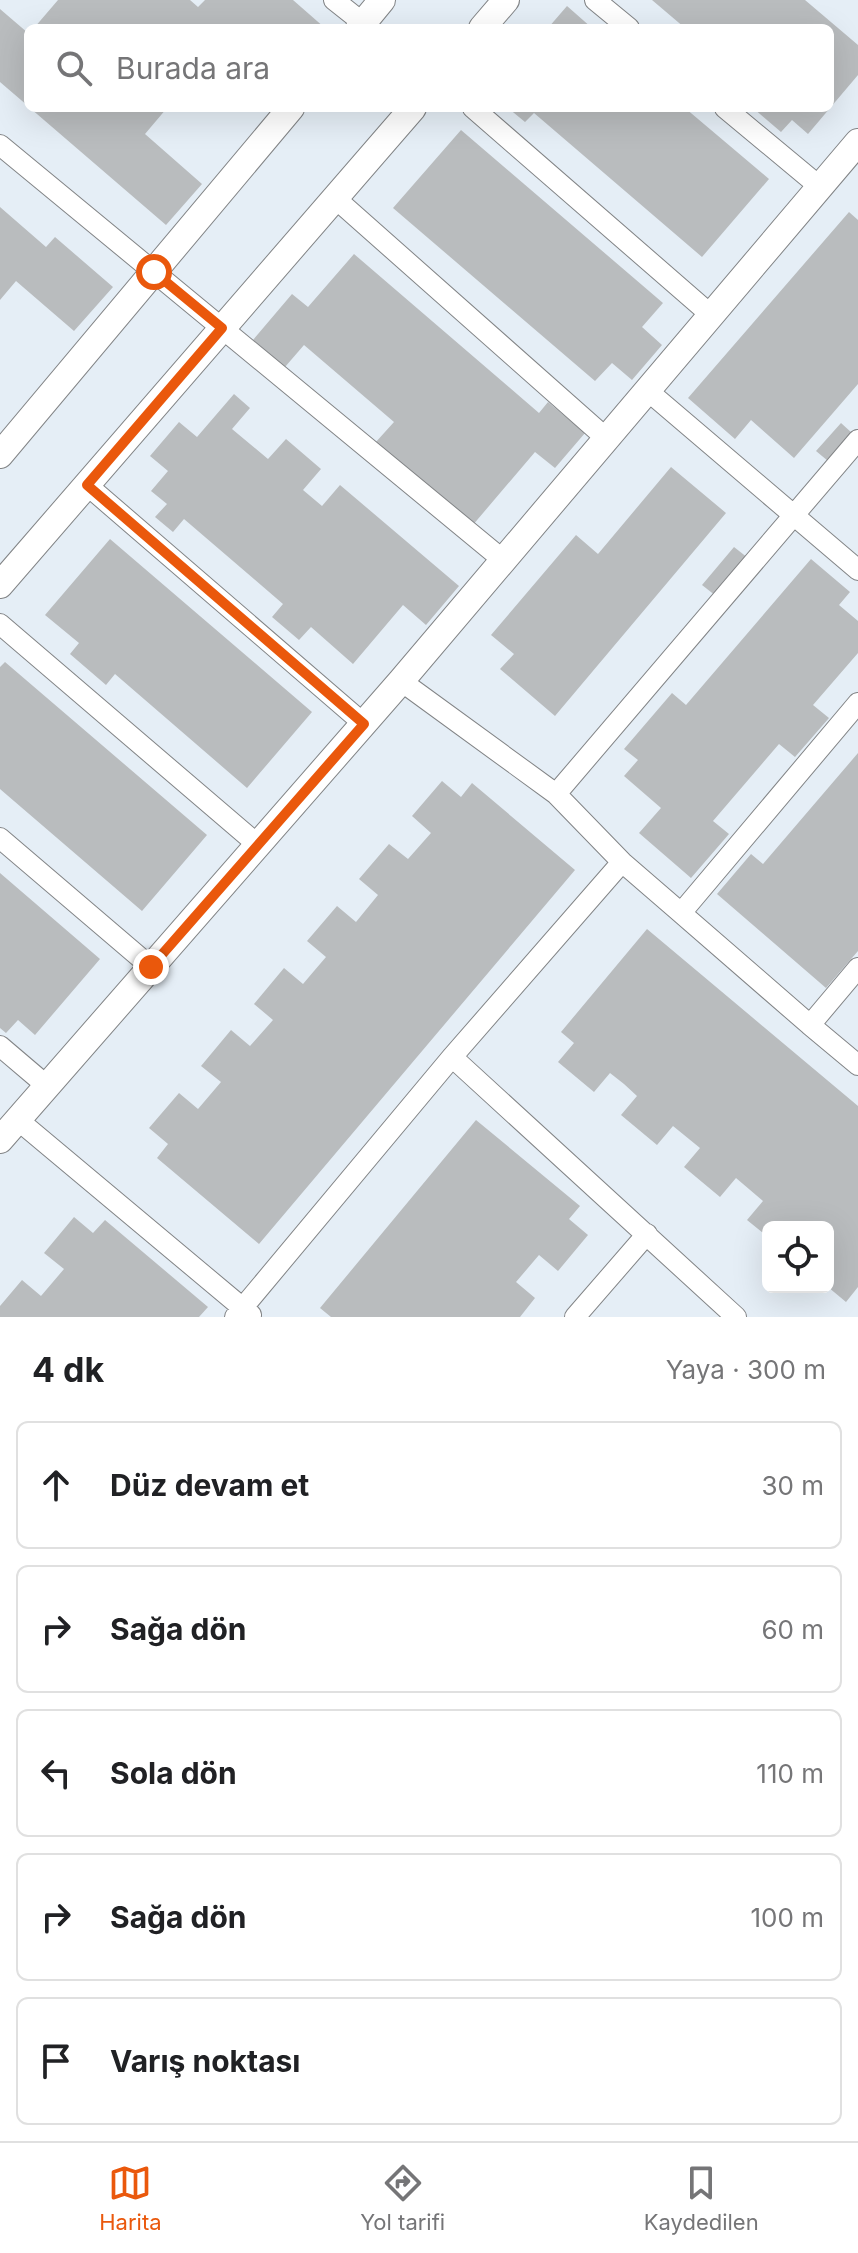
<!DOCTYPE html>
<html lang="tr">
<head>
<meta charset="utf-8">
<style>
	body { margin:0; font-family:Inter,sans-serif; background:#f2f2f2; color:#202124 }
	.controls { position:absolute; right:24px; bottom:24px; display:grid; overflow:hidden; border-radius:12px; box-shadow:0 8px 32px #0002 }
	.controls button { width:72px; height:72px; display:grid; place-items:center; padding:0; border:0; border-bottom:2px solid #e0e0e0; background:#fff; color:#202124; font:40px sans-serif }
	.stop { position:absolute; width:24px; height:24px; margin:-18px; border:6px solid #ea580c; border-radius:50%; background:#fff }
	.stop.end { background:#ea580c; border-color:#fff; box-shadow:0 2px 8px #0008 }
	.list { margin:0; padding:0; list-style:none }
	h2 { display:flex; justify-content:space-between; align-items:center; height:104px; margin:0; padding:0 32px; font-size:34px }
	h2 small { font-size:26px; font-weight:400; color:#757577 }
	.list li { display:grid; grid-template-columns:52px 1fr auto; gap:24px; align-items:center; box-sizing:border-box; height:128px; margin:0 16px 16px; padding:0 16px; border:2px solid #e0e0e0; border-radius:12px }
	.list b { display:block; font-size:30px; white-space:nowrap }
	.list em { font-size:26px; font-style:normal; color:#757577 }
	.icon { flex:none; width:44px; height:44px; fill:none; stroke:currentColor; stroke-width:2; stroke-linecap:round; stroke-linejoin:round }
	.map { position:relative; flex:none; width:858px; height:1317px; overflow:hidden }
	.search { position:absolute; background:#fff; box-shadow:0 8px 32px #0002; left:24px; right:24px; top:24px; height:88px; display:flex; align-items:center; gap:20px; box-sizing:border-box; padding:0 28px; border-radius:12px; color:#757577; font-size:30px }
	.sheet { height:824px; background:#fff }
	nav { display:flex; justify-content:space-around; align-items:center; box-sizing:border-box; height:112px; border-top:2px solid #e0e0e0; background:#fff; font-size:22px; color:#757577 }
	nav a { display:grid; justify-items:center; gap:4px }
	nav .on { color:#ea580c }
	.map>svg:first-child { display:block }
	.built { fill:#e5eef6; fill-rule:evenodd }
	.building { fill:#b9bcbe }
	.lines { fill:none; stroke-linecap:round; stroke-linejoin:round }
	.minor-casing { stroke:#828486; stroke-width:22 }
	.tertiary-casing { stroke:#828486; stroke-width:28 }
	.minor { stroke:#fff; stroke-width:20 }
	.tertiary { stroke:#fff; stroke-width:26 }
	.route { stroke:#ea580c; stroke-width:10 }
</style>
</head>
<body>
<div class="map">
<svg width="858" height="1317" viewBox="0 0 858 1317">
	<rect width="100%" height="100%" fill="#f5f8fa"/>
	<path class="built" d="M0,0H858V1317H0ZM28,28H830V108H28ZM768,1227H828V1287H768Z"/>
	<path class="building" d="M58,0H190L198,7L205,0H293L325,28H34Z
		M652,0H805L858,45V75L808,134L792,120L781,132L753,108H830V28H685Z
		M567,6L592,28H548Z
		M0,9L28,33V106L0,82Z
		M30,108H167L145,134L202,184L166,225Z
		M508,108H685L769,179L702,257L534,113L525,122Z
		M461,130L663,303L642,327L662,345L632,380L612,363L595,381L393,208Z
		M0,207L46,247L55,237L113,287L74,331L16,281L0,300Z
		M849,212L858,220V384L794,458L751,420L735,439L688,398Z
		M354,254L539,413L548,402L585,433L555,468L535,452L472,526L375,443L394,422L304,345L285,367L253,340L292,294L308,307Z
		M234,394L250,408L232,429L268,459L286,439L321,469L303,490L322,506L340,485L459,586L426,625L403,605L353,664L311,627L299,640L272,617L283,604L184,519L173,532L155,517L167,504L151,491L168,471L150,456L179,422L197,437Z
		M841,423L852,433L828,461L816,451Z
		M671,467L726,513L555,716L500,669L514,654L491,635L576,535L598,554Z
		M110,539L312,712L247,788L115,674L106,685L70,654L79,643L45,615Z
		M734,547L748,558L716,596L702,585Z
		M811,559L850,592L839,605L858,621V653L813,705L829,718L795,757L779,744L713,821L729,834L691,878L639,833L661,808L624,776L638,760L624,749L672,693L686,705Z
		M5,662L207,835L142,911L0,789V667Z
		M858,753V951L826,988L717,894L751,854L763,864Z
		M442,781L461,797L472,783L575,870L259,1244L157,1158L168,1144L149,1128L179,1093L198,1109L221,1082L201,1066L231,1030L250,1046L273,1020L254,1004L284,968L303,984L314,971L326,957L307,941L337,906L356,922L378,895L359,879L389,844L408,859L431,833L412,816Z
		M0,873L100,959L35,1035L18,1020L6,1033L0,1028Z
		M647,929L858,1106V1287L846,1302L828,1287V1227H768V1237L747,1220L763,1201L736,1178L720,1197L684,1167L700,1148L673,1126L657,1145L621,1115L637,1096L624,1084L610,1073L594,1092L558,1062L574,1043L561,1032Z
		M476,1120L580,1206L569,1219L588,1235L558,1271L539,1255L516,1282L535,1298L520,1317H331L320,1308Z
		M74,1217L93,1233L105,1220L208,1307L199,1317H0V1306L22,1280L41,1296L64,1269L44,1253Z"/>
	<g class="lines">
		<g class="minor-casing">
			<path id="minor" d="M334,0L363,23
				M595,0L629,28
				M473,108L711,315
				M725,108L820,187
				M0,145L503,560
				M335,198L607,439
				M648,391L858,570
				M87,485L364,724
				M0,624L258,845
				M401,681L556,794L622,862L681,913
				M556,794L858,440
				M0,838L151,967
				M858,968L810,1025L858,1065
				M810,1025L681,913L858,703
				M0,1046L47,1086
				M452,1057L736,1317
				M18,1120L251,1315
				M235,1317L452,1057L622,862
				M575,1317L647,1234"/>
		</g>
		<g class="tertiary-casing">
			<path id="tertiary" d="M359,28L382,0
				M482,28L506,0
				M0,455L291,108
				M0,585L413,108
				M0,1140L401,681L858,142"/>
		</g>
		<use href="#minor" class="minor"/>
		<use href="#tertiary" class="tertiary"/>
	</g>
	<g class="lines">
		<path class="route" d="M151,967L364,724L87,485L222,328L154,272"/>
	</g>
</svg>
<div class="controls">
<button><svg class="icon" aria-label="locate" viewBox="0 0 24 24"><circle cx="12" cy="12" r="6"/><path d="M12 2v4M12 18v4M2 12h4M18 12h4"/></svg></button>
</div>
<div class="stop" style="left:154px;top:272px"></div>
<div class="stop end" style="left:151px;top:967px"></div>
<div class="search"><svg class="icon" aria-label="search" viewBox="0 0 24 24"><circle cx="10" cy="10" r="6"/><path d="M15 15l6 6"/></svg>Burada ara</div>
</div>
<section class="sheet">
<h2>4 dk<small>Yaya · 300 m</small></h2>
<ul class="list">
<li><svg class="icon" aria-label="ahead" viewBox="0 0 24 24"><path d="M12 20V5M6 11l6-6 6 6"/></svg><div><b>Düz devam et</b></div><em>30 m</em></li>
<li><svg class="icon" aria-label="right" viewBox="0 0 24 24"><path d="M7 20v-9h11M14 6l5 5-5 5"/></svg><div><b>Sağa dön</b></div><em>60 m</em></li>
<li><svg class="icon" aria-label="left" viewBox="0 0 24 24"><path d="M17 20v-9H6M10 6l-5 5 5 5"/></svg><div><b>Sola dön</b></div><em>110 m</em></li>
<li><svg class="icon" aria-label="right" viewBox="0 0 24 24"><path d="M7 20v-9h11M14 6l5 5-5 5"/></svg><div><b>Sağa dön</b></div><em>100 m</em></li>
<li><svg class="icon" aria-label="arrive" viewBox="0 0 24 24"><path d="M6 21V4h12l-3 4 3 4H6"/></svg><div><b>Varış noktası</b></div></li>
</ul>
</section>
<nav>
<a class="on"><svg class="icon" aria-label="map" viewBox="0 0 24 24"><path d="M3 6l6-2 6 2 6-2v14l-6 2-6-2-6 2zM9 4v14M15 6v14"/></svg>Harita</a>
<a><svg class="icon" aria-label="directions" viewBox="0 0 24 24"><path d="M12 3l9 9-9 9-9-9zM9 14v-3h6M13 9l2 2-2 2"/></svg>Yol tarifi</a>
<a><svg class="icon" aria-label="saved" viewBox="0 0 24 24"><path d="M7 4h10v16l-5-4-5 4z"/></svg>Kaydedilen</a>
</nav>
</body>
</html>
